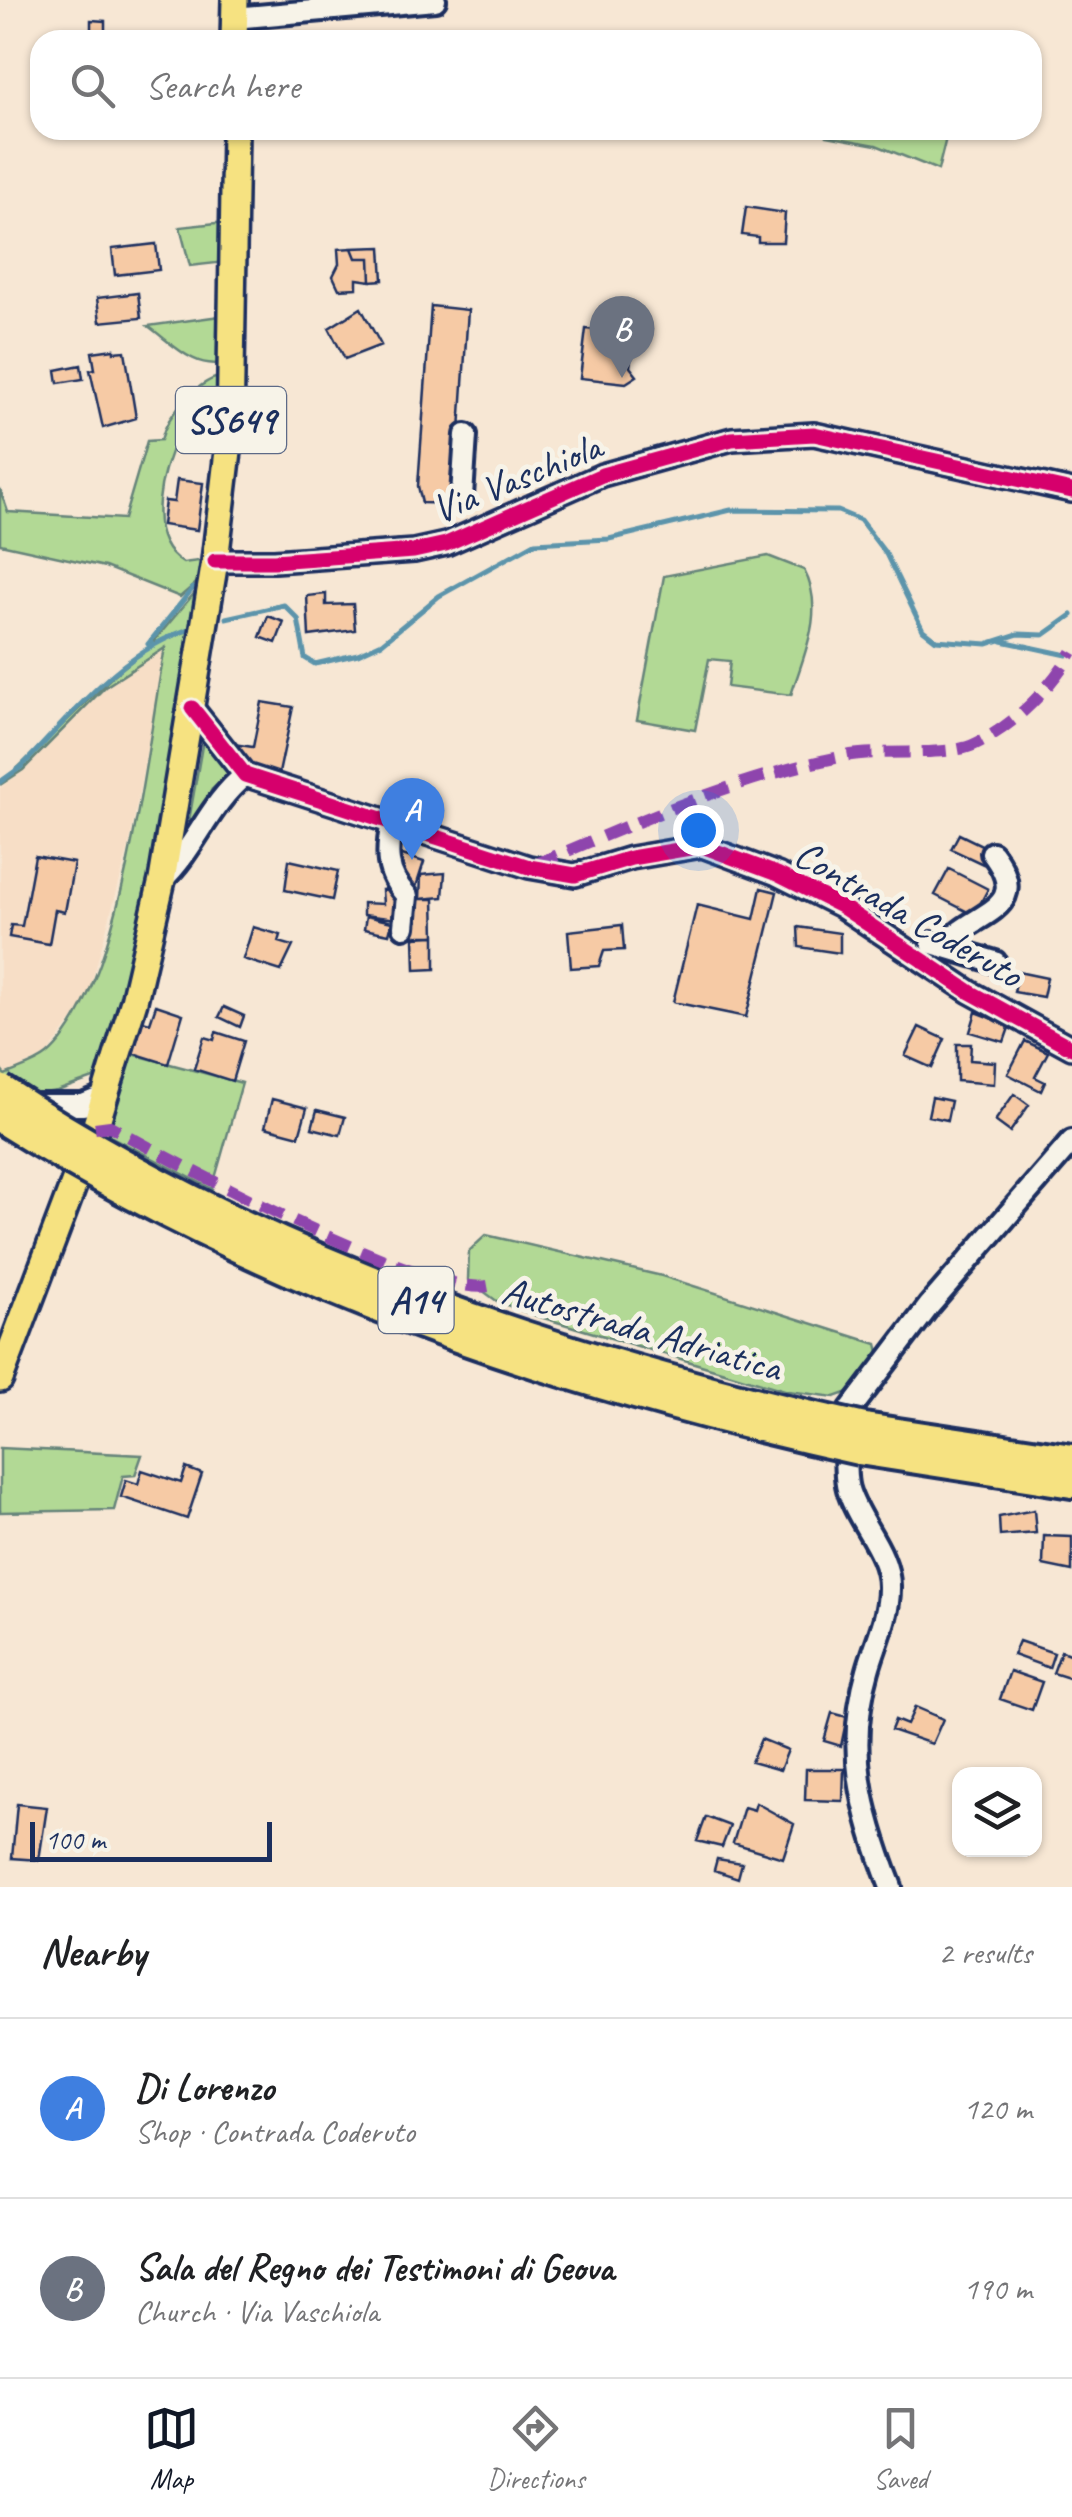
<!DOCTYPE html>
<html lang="en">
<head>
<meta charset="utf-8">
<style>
	body { margin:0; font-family:Caveat,sans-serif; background:#f2f2f2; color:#202124 }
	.controls { position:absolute; right:30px; bottom:30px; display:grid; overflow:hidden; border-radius:20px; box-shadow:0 2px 8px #0004 }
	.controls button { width:90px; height:90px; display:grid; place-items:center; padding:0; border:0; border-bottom:2px solid #e0e0e0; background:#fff; color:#202124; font:50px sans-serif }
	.scale { position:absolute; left:30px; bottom:25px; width:242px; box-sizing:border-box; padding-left:10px; border:5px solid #1b2f5e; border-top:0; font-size:28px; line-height:35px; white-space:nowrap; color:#1b2f5e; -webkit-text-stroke:8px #f7f3e8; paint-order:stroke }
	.you { position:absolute; left:698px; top:830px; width:35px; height:35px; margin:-25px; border:8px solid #fff; border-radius:50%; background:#1a73e8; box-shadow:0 0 0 15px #1a73e833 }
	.badge { display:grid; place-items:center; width:65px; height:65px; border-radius:50%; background:#111827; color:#fff; font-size:32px; font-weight:700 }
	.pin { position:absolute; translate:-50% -82px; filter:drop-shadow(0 2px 5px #0008) }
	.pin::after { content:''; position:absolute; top:52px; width:35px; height:30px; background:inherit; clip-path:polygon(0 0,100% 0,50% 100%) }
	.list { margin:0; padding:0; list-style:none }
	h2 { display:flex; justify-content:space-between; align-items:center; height:130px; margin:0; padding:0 40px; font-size:42px }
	h2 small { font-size:32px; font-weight:400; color:#757577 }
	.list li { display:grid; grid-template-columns:65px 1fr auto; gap:30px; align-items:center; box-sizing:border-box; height:180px; padding:0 40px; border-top:2px solid #e0e0e0 }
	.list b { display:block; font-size:38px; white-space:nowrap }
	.list p { margin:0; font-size:32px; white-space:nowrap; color:#757577 }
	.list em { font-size:32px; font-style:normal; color:#757577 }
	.icon { flex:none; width:55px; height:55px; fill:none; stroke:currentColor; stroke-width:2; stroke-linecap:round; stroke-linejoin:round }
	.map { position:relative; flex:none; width:1072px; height:1887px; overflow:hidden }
	.search { position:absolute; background:#fff; box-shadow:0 2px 8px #0004; left:30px; right:30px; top:30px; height:110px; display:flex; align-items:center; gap:25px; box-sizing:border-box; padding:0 35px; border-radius:30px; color:#757577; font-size:38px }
	.sheet { height:490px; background:#fff }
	nav { display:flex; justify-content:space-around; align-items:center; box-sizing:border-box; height:140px; border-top:2px solid #e0e0e0; background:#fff; font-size:28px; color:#757577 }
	nav a { display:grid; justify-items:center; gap:5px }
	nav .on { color:#111827 }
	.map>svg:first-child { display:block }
	.built { fill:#f7dec6 }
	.green { fill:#b2d995; stroke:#66847a; stroke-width:2.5 }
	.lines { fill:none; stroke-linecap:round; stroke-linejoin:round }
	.stream { stroke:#5b94ab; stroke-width:5 }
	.building { fill:#f6caa5; stroke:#1b2f5e; stroke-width:2.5 }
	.minor-casing { stroke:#1b2f5e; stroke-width:28 }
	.major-casing { stroke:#1b2f5e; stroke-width:32 }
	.highway-casing { stroke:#1b2f5e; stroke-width:38 }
	.minor { stroke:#f7f3e8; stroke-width:20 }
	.major { stroke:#f6e281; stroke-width:25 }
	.highway { stroke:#f6e281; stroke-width:30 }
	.highway-bridge-casing { stroke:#1b2f5e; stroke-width:38; stroke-linecap:butt }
	.highway-bridge { stroke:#f6e281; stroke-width:30 }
	.quiet { stroke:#8e44ad; stroke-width:12; stroke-dasharray:25 12; stroke-linecap:butt }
	.cycleway-casing { stroke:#f7f3e8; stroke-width:21 }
	.cycleway { stroke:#d6006c; stroke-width:15 }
	.labels { text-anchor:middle; stroke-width:10; stroke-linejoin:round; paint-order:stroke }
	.shield { fill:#f7f3e8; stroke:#5d6a87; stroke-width:2.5 }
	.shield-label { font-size:38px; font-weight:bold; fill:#1b2f5e }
	.street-label { font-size:40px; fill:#1b2f5e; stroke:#f7f3e8 }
</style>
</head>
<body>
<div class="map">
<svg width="1072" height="1887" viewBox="0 0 1072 1887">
	<rect width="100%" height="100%" fill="#f7e7d4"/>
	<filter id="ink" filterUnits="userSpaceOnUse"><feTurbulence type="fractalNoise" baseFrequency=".01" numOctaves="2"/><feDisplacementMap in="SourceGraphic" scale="20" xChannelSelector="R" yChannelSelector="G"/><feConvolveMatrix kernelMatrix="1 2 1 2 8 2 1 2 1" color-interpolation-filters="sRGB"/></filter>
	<g filter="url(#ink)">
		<path class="built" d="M166,647L129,847L86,1003L46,1055L5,1075L0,1069V788L24,770L105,687Z"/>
		<path class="green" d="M828,130H948L938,170L876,145L827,136Z
			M226,222V262L190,266L180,227Z
			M227,315L226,362C195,371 172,343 148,326Z
			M227,375L222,436L179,434C162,468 141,538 183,563L206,560L202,578L180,597L105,567L0,544V489L8,512L124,519L147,441L161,440C167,414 199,378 227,375Z
			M768,556L804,570C826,611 804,654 791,695L727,687L730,661L709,659L695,730L637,720L664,576Z
			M202,584L195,626L159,641L194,629L144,912L99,1076L57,1091L30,1095L0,1075V1069L5,1075C18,1069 36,1064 47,1055C123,990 146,747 165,648L105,687L23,770L0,785L114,675L149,647Z
			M204,734L231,772L212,789L185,844Z
			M132,1054L242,1083L212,1189L108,1135Z
			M486,1235L662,1276L877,1344L879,1352L849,1392L835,1397L788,1391L537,1316L498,1302L468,1280L469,1251Z
			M0,1448L142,1455L135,1475L123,1476L114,1510L0,1512Z"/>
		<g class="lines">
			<path class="stream" d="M226,618L284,605L298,619L305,658L315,664L358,654L382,643L439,596L535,543L609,539L731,510L838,511L860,520L886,554L923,630L936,640L987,644L1018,634L1044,635L1072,615
				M1002,641L1067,655
				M148,644L193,588
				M0,782L21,767C72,715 121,650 193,628"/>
		</g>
		<path class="building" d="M91,20L105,21V40H91Z
			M746,207L785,213L783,242H758V237L742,235Z
			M156,244L159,270L115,275L112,249Z
			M381,247L383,280L371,281L370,258H356L352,248Z
			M352,248L356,258H370L371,281L357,279V288L339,289L333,276L339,264L338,249Z
			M138,293L141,318L100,322L97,298Z
			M431,306L468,310L455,504L422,503L418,486Z
			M361,308L381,345L345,359L329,328Z
			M586,329L634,334L630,367L637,376L626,383L580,378Z
			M114,349V352L125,351L136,418L103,428L90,370L95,369L92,352Z
			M81,365L83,379L58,383L56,370Z
			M243,399L280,403L277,433L240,430Z
			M177,480L203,483L197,530L162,525L165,501L174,502Z
			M326,594V605L353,604L355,630L309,636L307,596Z
			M268,616L284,622L276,643L260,637Z
			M262,702L293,707L278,778L247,764L232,751L233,744L253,747Z
			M959,834L990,849L983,864L951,849Z
			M393,852L424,862L415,890L402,887Z
			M35,856L74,863L65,912L55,910L49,944L9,937L11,925L22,926Z
			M289,860L338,871L332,900L285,890Z
			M949,869L988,889L974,915L935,895Z
			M445,873L443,897L420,899L421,875Z
			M761,888L777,892L746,1017L673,1002L697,905L754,919Z
			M393,889L399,895L397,919L363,915V903L383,904L382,890Z
			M414,899H434L435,936H411Z
			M366,916L392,922L389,934L364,929Z
			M622,925L624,950L604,951L599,966L571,968L568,931Z
			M253,927L281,935L279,942L293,946L281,971L243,959Z
			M798,927L840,933V953L799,947Z
			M435,936V969L415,970L414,937Z
			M1018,972L1047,978L1043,997L1014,992Z
			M156,1005L183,1014L168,1064L133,1053L143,1021L150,1023Z
			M224,1007L244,1016L240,1027L219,1017Z
			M976,1012L1010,1025L1004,1042L970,1032Z
			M919,1027L945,1039L932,1068L905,1056Z
			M216,1032L244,1041L232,1081L194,1069L204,1037L214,1040Z
			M1025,1041L1048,1052L1035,1077L1045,1082L1041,1091L1008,1074Z
			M957,1044H971L970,1060L995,1062L994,1084L957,1081Z
			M1014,1094L1029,1105L1010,1132L995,1121Z
			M932,1097L951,1101L947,1120L928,1116Z
			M272,1099L307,1108L299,1136L265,1127Z
			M317,1110L345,1117L340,1135L312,1128Z
			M186,1468L202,1474L187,1519L121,1497L126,1480L138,1484L142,1470L181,1483Z
			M1034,1510L1036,1533L1000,1536L999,1517Z
			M1044,1536L1072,1537V1571L1043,1565Z
			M1019,1641L1054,1653L1049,1668L1013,1655Z
			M1061,1651L1072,1655V1679L1053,1673Z
			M1010,1671L1042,1682L1032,1710L1000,1699Z
			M915,1707L943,1719L932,1744L891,1730L895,1720L907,1725Z
			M832,1713L847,1717L841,1746L824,1741Z
			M761,1739L788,1750L780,1770L751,1762Z
			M806,1769H844L843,1801L805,1800Z
			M756,1803L794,1824L783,1858L733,1843L744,1807L754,1810Z
			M17,1804L47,1807L39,1860L12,1858Z
			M706,1817L730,1826L722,1847L697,1841Z
			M717,1859L742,1863L738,1878L714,1870Z"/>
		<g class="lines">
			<g class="minor-casing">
				<path id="minor" d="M234,18L435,0
					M462,496L466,435
					M215,561H274L414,551L446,544L602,475L732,439L814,434L1072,491
					M192,708L245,775L529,867L575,875L631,858L702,846L777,874L841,906L970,992L1072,1048
					M392,822C386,853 385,873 407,896L404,927
					M162,880C196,848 208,805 245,775
					M932,943L995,962
					M947,945C970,911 1036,912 992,853
					M27,1105H83L105,1096
					M850,1410L929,1306L1072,1141
					M845,1458C846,1468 845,1479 848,1489C857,1522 890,1552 889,1588C889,1618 876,1641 868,1670C845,1749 862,1813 891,1887"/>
			</g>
			<g class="major-casing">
				<path id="major" d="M234,40L235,0
					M0,1379L95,1128L134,1001L162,880L215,561L230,434L235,130"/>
			</g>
			<g class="highway-casing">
				<path id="highway" d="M864,1429L1072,1460
					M859,1449L1072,1482"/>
			</g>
			<use href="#minor" class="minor"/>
			<use href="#major" class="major"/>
			<use href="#highway" class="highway"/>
			<g class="highway-bridge-casing">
				<path id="highway-bridge" d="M0,1090C262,1263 560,1361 864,1429
					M0,1117C264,1283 556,1383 859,1449"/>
			</g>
			<use href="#highway-bridge" class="highway-bridge"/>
			<path class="quiet" d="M534,865C638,822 740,775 851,755C882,750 950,756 973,745C1014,726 1049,690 1072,652
				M95,1128L110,1126C173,1162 428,1297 488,1286"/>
			<g class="cycleway-casing">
				<path id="cycleway" d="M215,561H274L414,551L446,544L602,475L732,439L814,434L1072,491
					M192,708L245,775L529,867L575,875L631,858L702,846L777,874L841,906L970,992L1072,1048"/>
			</g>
			<use href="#cycleway" class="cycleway"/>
		</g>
	</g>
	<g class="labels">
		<g class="shield">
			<rect x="176" y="387" width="110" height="66" rx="8"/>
			<rect x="378.5" y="1267" width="75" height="66" rx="8"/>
		</g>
		<g class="shield-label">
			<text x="231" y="433">SS649</text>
			<text x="416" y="1313">A14</text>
		</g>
		<g class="street-label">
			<text transform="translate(516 477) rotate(-22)" y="14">Via Vaschiola</text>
			<text transform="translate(909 913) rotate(30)" y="14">Contrada Coderuto</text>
			<text transform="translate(642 1328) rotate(16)" y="14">Autostrada Adriatica</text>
		</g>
	</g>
</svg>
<div class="controls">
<button><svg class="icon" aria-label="layers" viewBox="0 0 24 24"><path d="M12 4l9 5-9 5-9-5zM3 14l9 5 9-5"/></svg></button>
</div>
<div class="scale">100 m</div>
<div class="you"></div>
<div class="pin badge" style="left:412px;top:860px;background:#3f7fe0">A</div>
<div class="pin badge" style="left:622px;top:378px;background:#6b7280">B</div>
<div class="search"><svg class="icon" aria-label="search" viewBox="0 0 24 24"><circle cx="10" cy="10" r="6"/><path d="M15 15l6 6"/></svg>Search here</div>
</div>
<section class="sheet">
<h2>Nearby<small>2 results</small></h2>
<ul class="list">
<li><span class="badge" style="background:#3f7fe0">A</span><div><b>Di Lorenzo</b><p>Shop · Contrada Coderuto</p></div><em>120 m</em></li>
<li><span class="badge" style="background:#6b7280">B</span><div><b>Sala del Regno dei Testimoni di Geova</b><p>Church · Via Vaschiola</p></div><em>190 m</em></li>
</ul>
</section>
<nav>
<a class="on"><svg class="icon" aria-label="map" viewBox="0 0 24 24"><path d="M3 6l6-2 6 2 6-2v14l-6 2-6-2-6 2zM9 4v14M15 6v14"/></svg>Map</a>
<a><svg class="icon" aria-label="directions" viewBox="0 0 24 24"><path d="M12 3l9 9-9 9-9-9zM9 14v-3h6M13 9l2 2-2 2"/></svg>Directions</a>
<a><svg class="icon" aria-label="saved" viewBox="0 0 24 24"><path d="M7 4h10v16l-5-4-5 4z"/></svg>Saved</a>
</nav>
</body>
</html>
